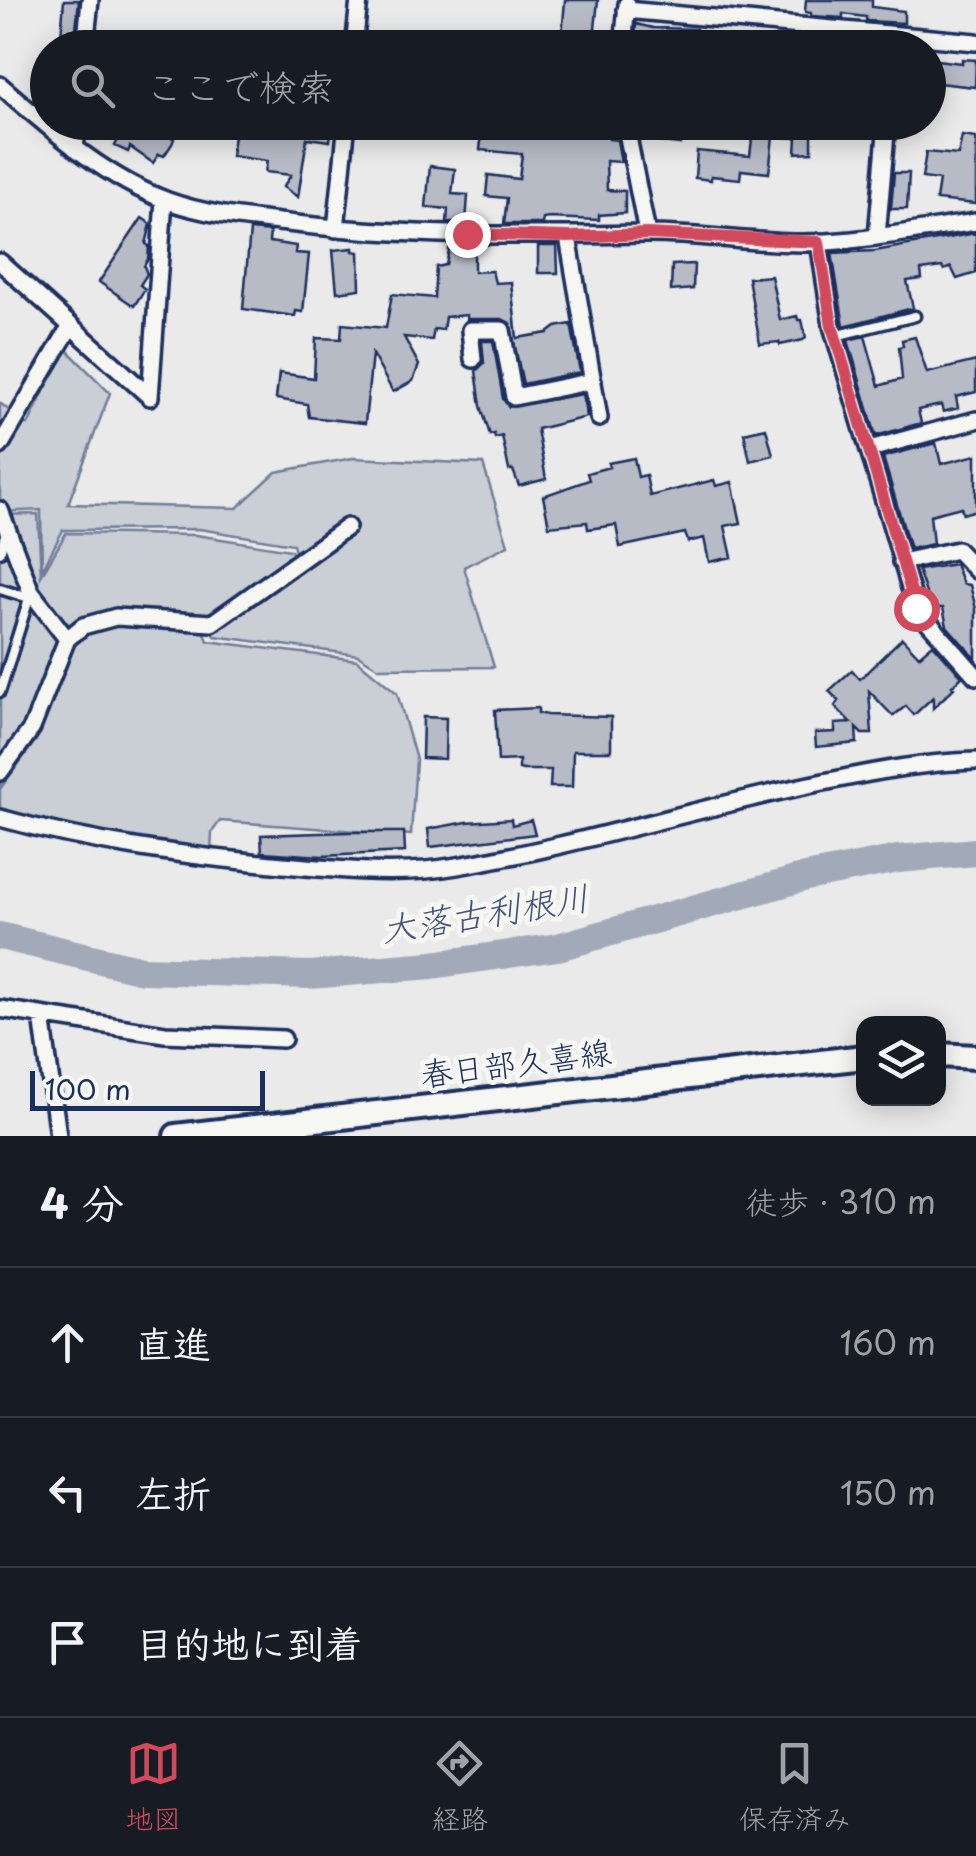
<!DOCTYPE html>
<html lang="ja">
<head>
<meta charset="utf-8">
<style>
	body { margin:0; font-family:"Playpen Sans","Klee One",sans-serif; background:#242831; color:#f1f3f6 }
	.controls { position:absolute; right:30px; bottom:30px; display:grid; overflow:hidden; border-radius:20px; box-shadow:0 5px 25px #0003 }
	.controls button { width:90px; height:90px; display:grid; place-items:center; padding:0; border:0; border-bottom:2px solid #363941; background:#171b24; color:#f1f3f6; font:50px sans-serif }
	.scale { position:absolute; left:30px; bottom:25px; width:235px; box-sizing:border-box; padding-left:10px; border:5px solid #1b2f5e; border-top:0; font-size:28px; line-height:35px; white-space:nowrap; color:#1b2f5e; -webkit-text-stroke:8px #f6f6f2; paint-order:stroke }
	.stop { position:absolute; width:30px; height:30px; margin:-22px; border:8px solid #d1495b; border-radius:50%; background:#fff }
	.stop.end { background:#d1495b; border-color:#fff; box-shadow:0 2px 10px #0008 }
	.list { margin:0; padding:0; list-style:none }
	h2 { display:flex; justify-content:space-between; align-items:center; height:130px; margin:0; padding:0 40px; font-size:42px }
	h2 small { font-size:32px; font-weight:400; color:#9ea1a6 }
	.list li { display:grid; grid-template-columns:65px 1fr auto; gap:30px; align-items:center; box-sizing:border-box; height:150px; padding:0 40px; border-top:2px solid #363941 }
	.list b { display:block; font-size:38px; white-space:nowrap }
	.list em { font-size:32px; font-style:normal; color:#9ea1a6 }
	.icon { flex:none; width:55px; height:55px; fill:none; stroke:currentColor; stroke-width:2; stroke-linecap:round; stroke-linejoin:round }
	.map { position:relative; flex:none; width:976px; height:1136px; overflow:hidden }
	.search { position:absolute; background:#171b24; box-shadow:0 5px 25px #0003; left:30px; right:30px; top:30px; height:110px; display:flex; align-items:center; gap:25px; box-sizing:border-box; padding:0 35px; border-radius:55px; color:#9ea1a6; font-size:38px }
	.sheet { height:580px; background:#171b24 }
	nav { display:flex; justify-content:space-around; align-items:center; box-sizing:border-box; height:140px; border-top:2px solid #363941; background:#171b24; font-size:28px; color:#9ea1a6 }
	nav a { display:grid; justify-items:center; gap:5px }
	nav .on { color:#d1495b }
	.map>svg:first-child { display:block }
	.green { fill:#caced5; stroke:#727e9a; stroke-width:2.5 }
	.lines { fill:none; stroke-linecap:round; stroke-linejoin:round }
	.river { stroke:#a2aaba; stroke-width:28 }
	.building { fill:#b6bbc6; stroke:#1b2f5e; stroke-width:2.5 }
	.service-casing { stroke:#1b2f5e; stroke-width:15 }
	.minor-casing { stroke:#1b2f5e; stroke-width:22 }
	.primary-casing { stroke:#1b2f5e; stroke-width:30 }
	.service { stroke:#f6f6f2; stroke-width:8 }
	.minor { stroke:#f6f6f2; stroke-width:15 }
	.primary { stroke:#f6f6f2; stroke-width:22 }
	.route { stroke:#d1495b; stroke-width:12 }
	.labels { text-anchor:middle; stroke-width:10; stroke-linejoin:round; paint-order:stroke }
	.street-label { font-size:32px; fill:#1b2f5e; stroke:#f6f6f2 }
	.water-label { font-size:35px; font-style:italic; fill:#44547a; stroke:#f6f6f2 }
</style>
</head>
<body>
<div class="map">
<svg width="976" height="1136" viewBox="0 0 976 1136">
	<rect width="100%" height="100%" fill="#e9eae9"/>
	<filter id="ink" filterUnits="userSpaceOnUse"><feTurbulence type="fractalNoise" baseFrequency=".01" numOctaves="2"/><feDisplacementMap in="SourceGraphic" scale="20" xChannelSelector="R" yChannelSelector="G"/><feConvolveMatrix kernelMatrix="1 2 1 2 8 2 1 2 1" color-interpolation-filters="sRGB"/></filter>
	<g filter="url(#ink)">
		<path class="green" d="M65,348L110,393L68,504L237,508L276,472L353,458L483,464L508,545L464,567L494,667L379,668L358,655L215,636L211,628L301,572L293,544L199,529L63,530L42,570L41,510L0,512V403L28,425Z
			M38,514L41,576L66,533L196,535L291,550L296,567L202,625L208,641L357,660L397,693L416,760L411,835L220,821L212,832L211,852L153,845L0,813V789L37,739L71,646L0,524V515Z
			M0,530L69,646L35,737L0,785Z"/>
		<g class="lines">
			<path class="river" d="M0,936L142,970L310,975L432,965L558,947L806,877L898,859L976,852"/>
		</g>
		<path class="building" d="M64,0H79L75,38L61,37Z
			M565,0H598L593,48H561Z
			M806,0H872V7L904,11V23L866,21V17L843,14V18L811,16V13L805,12Z
			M636,24L653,28L696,29L695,48H634Z
			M928,59L962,63V59L976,60L975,87L928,82Z
			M126,122H170L164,132L174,139L172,144L164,156L159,154L153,163L130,147L128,152L115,146Z
			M236,122H332L330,141L307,138L298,197L283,187L291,175L265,172L267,161L231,156Z
			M483,122H611L609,139L617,140L621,162L606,161L607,190L625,191V213L599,215V220L549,218L543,219L542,224H504L507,198L486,196L488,175L519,179L522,154L480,150Z
			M637,122H679L680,144L660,142L661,135L639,133Z
			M754,122H790L812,127V152L796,153L797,138L773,136L769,173L741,170L740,179L711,176V180L695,178L697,151L750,156Z
			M962,136L976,138V204L936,200L939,180L922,178L926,152L958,155Z
			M430,166L455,169L452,194L468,195L466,223H447L448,209L426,207Z
			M894,173H909L907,209H891Z
			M142,218L151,224L146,244L149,246L148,259L144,266L147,274L140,285L145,289L134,306L99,282Z
			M250,230L270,232L269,242L296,246L295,253L309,254L303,312L296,311L295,316L243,309Z
			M976,233V273L957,279L951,267L944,270L942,267L921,270L922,279L907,281L913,308L844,326L832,253L875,251Z
			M450,245L474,246V272L492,271L495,283L511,282L517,338L548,333L556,327L571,324L580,372L523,384L510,323L502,319H467V315L445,317L443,330L434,329L432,340L404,337L419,365L413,381L393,392L372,354L365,423L309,417L307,404L276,399L279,373L314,378L316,338L341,339L342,324L386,328L392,294L434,298L436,267L446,265Z
			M538,246H557L558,273H538Z
			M353,248V251L359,252L360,289L337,292L333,250Z
			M694,264L693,289L671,291L672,265Z
			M771,276L780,320L797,316L798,320H802L806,338L803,340L780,345L779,342L760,344L748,278Z
			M865,336L879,386L902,379L899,347L903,346L902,340L915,337L927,373L976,361V392L956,397L958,408L943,412L941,405L918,410L921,423L876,436L848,340Z
			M482,341H493L503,399L509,407L583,394L587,417L537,429L546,479L519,486L513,470H509L502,436L495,438L494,434L490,435L481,406L476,371L484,363Z
			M766,428L773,455L750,461L744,433Z
			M936,443L941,464L976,455V510L963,514L961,507L930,515L933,544L910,549L883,457Z
			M634,458L638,477L646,475L650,496L714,480L716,486L732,482L741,523L725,526L732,557L709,562L704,538L688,542L685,533L620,547L616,525L588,529L587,522L549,526L543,496L589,480L587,473L609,467L608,463Z
			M955,564L963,584L970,585L976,609V659L947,626L943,608H931L918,570Z
			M902,638L919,656L933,644L962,677L952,686L954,688L933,708V697L914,715L906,706L893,716L869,691L872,734H862L856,728L857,743L816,747L815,733L835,732V724L851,723L835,706L839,701L829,691L852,670L860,679Z
			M538,708V713L547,715L611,717V751H573L572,787H550L551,770H523L519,769V760L498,761L495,710Z
			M423,717L446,718L445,759L422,758Z
			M511,819L512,825L531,820L535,834L430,847L428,829L467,822Z
			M349,832H404L405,852L322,856L262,852L261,835Z"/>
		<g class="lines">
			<g class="service-casing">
				<path id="service" d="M835,336L915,316
					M0,552L6,532
					M0,589L29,598
					M0,692L31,592"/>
			</g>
			<g class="minor-casing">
				<path id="minor" d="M626,10L976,42
					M85,48L90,0
					M354,48L359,0
					M623,48L627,4
					M0,85C51,129 103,177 168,201C207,215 246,218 287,223C405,237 524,236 643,234C696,233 750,243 803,243C861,242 919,230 976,222
					M625,122L647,233
					M75,148L78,122
					M336,229L347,122
					M877,236L887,122
					M568,237L599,418
					M819,242L832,326L916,608L976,676
					M0,262L150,397L164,200
					M473,359L470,330H502L514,397L593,381
					M0,446L70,327
					M870,449L976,420
					M0,510L31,592L67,639
					M901,562L957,550L976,570
					M0,772L32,728L67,639L83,626L116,617L212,623L347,527
					M0,818C93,844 187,856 283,865C341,870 400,876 457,866C584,845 707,804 834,780C882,770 927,762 976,761
					M0,1009L165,1034L283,1039
					M42,1016L58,1136"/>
			</g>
			<g class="primary-casing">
				<path id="primary" d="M938,1055L976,1057
					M176,1136L864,1057"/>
			</g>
			<use href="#service" class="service"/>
			<use href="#minor" class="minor"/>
			<use href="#primary" class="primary"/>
		</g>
	</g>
	<g class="lines" filter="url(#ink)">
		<path class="route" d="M467,234L568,237L647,234L819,242L832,326L916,608"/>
	</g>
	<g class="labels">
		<g class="street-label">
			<text transform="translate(516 1064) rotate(-7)" y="11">春日部久喜線</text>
		</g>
		<g class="water-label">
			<text transform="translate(485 914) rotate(-9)" y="12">大落古利根川</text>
		</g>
	</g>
</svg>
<div class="controls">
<button><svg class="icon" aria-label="layers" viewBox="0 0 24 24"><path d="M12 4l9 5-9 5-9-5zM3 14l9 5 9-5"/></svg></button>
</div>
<div class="scale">100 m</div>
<div class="stop" style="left:916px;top:608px"></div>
<div class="stop end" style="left:467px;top:234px"></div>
<div class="search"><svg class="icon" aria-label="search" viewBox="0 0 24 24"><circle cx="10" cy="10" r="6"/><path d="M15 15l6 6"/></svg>ここで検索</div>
</div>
<section class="sheet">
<h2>4 分<small>徒歩 · 310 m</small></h2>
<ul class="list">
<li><svg class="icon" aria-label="ahead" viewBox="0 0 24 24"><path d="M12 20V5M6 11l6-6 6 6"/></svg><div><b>直進</b></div><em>160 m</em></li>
<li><svg class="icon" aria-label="left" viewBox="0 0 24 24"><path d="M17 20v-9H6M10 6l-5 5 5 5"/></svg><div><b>左折</b></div><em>150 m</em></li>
<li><svg class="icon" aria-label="arrive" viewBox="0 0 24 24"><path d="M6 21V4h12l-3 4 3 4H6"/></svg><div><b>目的地に到着</b></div></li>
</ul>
</section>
<nav>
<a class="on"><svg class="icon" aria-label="map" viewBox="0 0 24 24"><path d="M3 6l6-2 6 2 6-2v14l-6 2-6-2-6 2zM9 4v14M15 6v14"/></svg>地図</a>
<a><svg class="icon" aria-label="directions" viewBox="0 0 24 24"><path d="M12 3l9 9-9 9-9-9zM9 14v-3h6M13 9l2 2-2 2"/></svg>経路</a>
<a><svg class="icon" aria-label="saved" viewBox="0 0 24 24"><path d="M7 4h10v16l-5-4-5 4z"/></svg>保存済み</a>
</nav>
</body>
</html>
